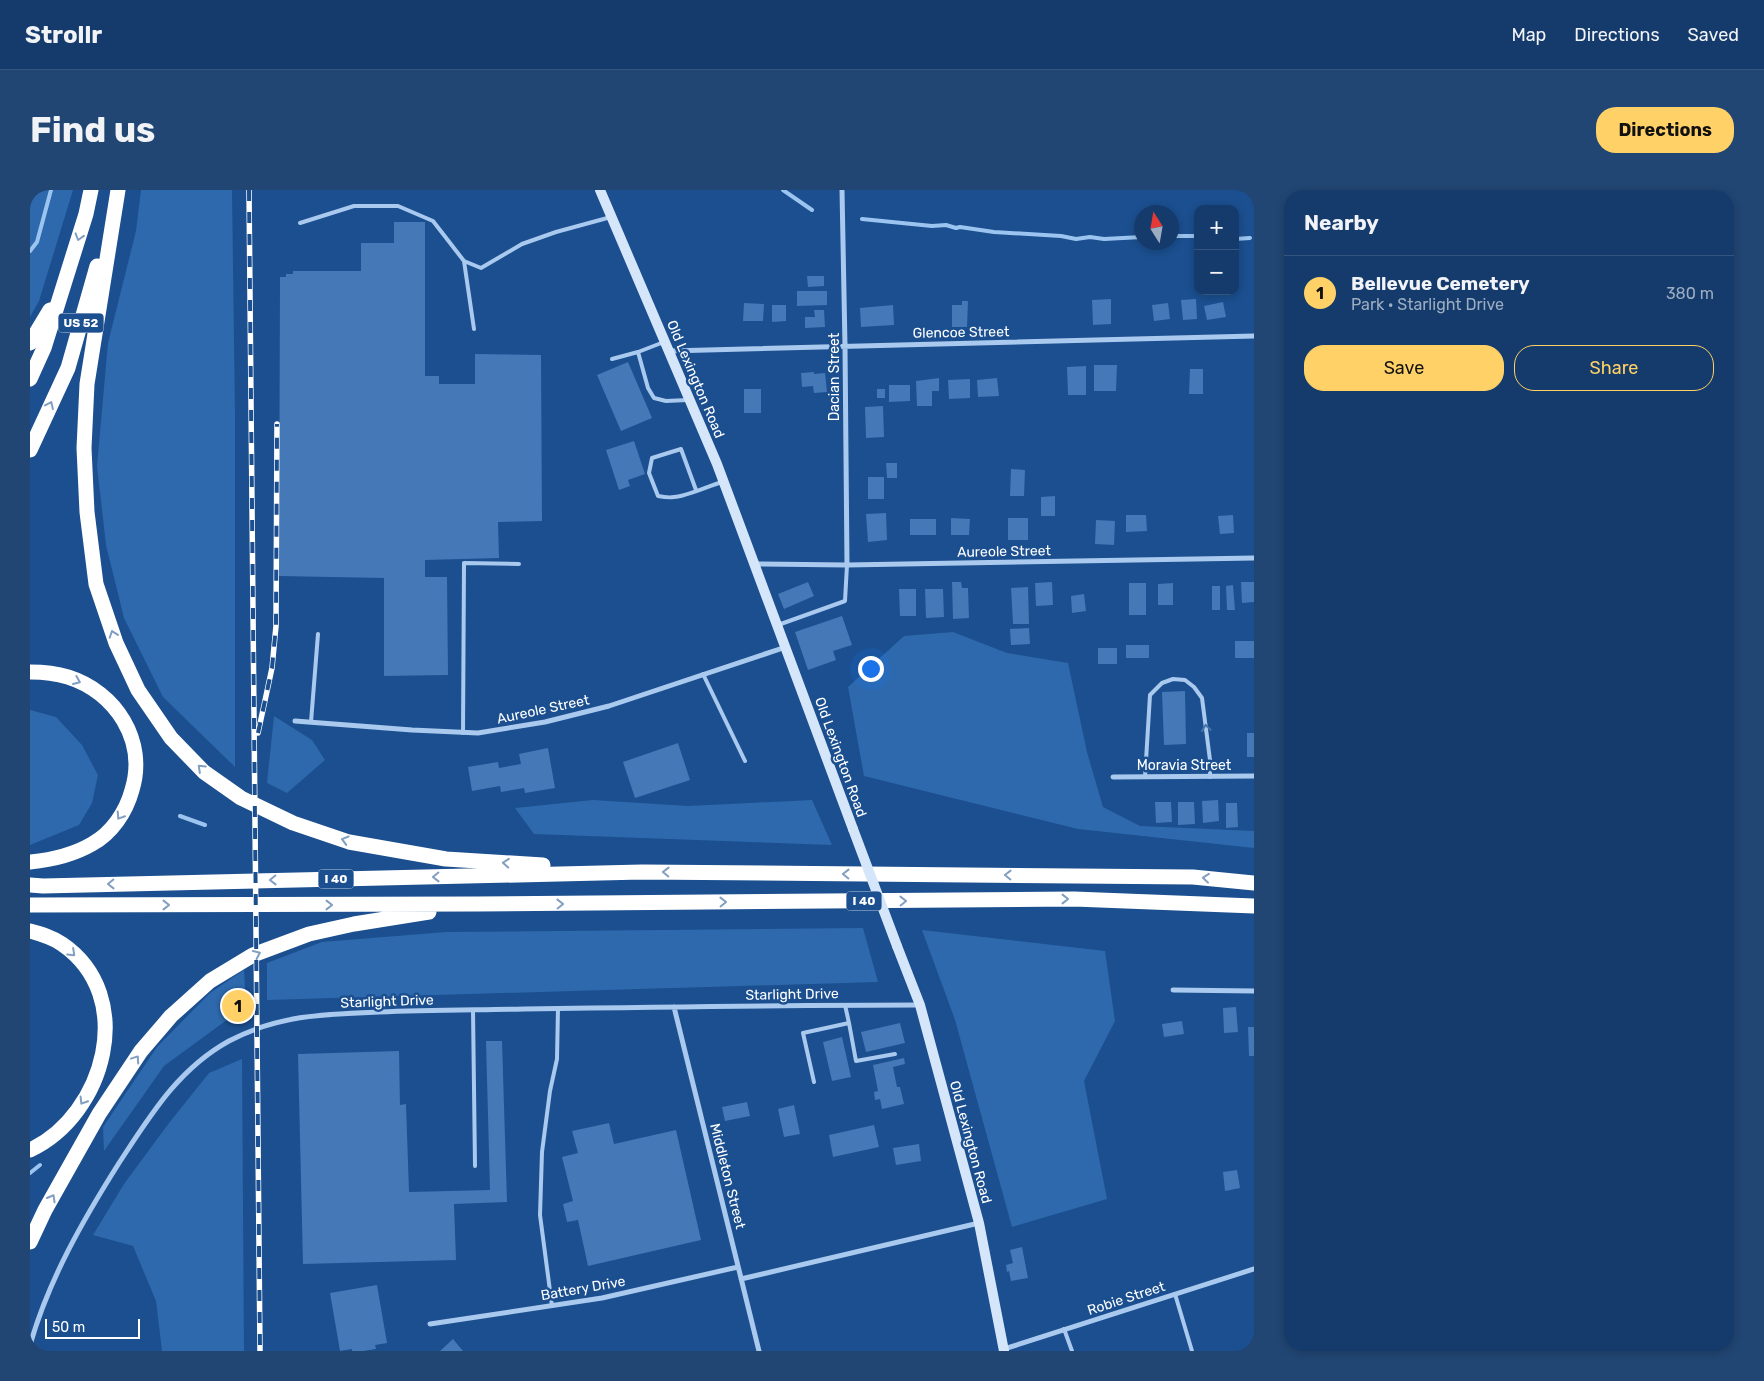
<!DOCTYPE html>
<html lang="en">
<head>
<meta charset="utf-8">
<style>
	body { margin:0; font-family:Rubik,sans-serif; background:#214673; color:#f1f3f6 }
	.controls { position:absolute; right:15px; top:15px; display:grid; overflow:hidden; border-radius:10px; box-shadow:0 2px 8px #0003 }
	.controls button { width:45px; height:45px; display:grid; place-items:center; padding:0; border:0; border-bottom:1px solid #33557e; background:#143b6b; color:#f1f3f6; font:25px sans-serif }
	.compass { position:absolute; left:1104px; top:15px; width:45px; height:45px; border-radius:50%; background:#143b6b; box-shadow:0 2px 8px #0003; rotate:349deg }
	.scale { position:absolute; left:15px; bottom:12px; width:95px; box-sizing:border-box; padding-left:5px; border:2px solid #fff; border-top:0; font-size:14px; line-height:18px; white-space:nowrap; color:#fff; -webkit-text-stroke:4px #1b4f8f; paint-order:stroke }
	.you { position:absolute; left:840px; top:478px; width:18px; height:18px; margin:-12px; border:4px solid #fff; border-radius:50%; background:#1a73e8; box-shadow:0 0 0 8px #1a73e833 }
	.badge { display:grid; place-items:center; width:32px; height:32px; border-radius:50%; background:#ffd166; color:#111; font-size:16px; font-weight:700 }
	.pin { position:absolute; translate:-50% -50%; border:2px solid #fff; box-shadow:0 1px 5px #0006 }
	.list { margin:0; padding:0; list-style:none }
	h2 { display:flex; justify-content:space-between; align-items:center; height:65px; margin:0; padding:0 20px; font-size:21px }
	h2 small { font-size:16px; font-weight:400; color:#9dadc1 }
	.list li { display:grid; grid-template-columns:32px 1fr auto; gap:15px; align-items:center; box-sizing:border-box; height:75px; padding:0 20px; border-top:1px solid #33557e }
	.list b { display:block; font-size:19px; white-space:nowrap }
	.list p { margin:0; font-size:16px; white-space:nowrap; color:#9dadc1 }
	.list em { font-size:16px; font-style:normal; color:#9dadc1 }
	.actions { display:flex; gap:10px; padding:15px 20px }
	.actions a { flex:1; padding:11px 0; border:1px solid #ffd166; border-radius:20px; text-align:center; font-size:18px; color:#ffd166 }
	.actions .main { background:#ffd166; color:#111 }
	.map { position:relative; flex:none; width:1224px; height:1161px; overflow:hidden; border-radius:20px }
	header { display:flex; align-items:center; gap:30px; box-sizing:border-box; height:70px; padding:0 25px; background:#143b6b; border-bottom:1px solid #33557e }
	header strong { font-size:24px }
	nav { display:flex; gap:28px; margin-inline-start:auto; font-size:18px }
	.intro { display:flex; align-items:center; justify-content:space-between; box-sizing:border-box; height:120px; padding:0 30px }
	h1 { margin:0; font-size:35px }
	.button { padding:12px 22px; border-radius:20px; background:#ffd166; color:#111; font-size:18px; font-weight:700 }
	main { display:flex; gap:30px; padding:0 30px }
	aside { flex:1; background:#143b6b; border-radius:20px; box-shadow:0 2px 8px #0003 }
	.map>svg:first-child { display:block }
	.green { fill:#2e69ad }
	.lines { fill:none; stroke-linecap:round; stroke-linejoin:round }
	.stream { stroke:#9cc4f0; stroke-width:4 }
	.building { fill:#4478b7 }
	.lane { stroke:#a9c9ee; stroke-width:4 }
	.street { stroke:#a9c9ee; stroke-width:5 }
	.secondary { stroke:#d6e6fa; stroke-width:10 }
	.highway { stroke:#fff; stroke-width:15 }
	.rail-casing { stroke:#fff; stroke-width:5.5 }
	.rail { stroke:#1b4f8f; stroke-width:4; stroke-dasharray:11; stroke-linecap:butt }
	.secondary-bridge { stroke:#d6e6fa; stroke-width:10 }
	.oneway { stroke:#829ec1 }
	.oneway2 { stroke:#4674ac }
	.labels { text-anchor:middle; stroke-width:5; stroke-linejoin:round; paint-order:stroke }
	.shield { fill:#1b4f8f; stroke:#bbcadd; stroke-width:1 }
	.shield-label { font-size:12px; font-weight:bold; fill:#fff }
	.street-label { font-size:14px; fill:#fff; stroke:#1b4f8f }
</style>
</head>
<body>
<header>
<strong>Strollr</strong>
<nav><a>Map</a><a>Directions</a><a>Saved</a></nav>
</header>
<div class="intro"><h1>Find us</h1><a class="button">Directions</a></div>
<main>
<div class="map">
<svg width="1224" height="1161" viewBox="0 0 1224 1161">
	<rect width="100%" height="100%" fill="#1b4f8f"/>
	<path class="green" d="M0,0H43L9,111L0,127Z
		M111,0H202L205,225V577L133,507L94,428L76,355L67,276L78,153L106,41Z
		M923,442L977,463L1038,473L1057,562L1073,617L1110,636L1224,641V658L1048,639L834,586L818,497L874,446Z
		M0,520L26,527L52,555L68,585L62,613L49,635L0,655Z
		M244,526L282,550L295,570L257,603L237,593Z
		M563,610L658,616L782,610L802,655L504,644L485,618Z
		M833,738L848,792L237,810V773L292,752L416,742Z
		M892,740L1075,761L1085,831L1054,891L1077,1009L982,1037L925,830Z
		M214,780L216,816L134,876L74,961L73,937L127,857L180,803Z
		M212,869L214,1161H132L126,1111L103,1056L63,1045L94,994L139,933L179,883Z"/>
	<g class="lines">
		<path class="stream" d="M753,0L782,20
			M832,29L902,36L916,35L926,38L930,37L964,42L1031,46L1046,49L1060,47L1074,49L1112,47
			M1142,46H1168
			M1205,49L1220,48
			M0,61L7,52L21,0
			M150,626L175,635
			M0,983L10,975"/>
	</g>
	<path class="building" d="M364,32H395V186H409V194H445V164L511,165L512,331L468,332L469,368L395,370V387H417L418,485L354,486V388L249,386L250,87H256V84H263V81H331V53H364Z
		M777,86H794V96L778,97Z
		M767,101H797V115L767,116Z
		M1081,109V134L1063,135L1062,110Z
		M1166,109L1167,129L1153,130L1151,110Z
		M932,111H938L937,137H922V115H932Z
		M1193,112L1196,127L1177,130L1174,116Z
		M714,113L734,114L733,131H713Z
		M1138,113L1140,129L1124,131L1122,115Z
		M742,115H756V131L742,132Z
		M863,115L864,135L831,137L830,118Z
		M784,120H794L795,137L775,138V127H785Z
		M598,172L622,228L591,241L567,185Z
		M1064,175H1087L1086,201H1064Z
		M1056,176V205H1038L1037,177Z
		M1160,179H1173V204H1159Z
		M784,182V184L795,183L797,202L784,203L783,196L772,197L771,183Z
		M909,188V201H902V216H887L886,191Z
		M967,188L969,206L948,207L947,190Z
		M940,189V208L919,209L918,190Z
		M859,195H880V211L859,212Z
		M714,199H731V223H714Z
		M847,199H855V208H847Z
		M853,216L854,247L836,248L835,217Z
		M604,251L615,284L598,290L600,296L589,300L576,260Z
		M856,273H867V288H857Z
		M981,279L995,280L994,306H980Z
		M838,287H854V309H838Z
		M1025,306V326H1011V307Z
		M856,323L857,350L838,352L836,324Z
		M1096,325H1116L1117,341L1096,342Z
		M1203,325L1204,343L1190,344L1188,326Z
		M921,328L940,329L939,345H921Z
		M978,328H998V350H978Z
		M880,329H906V345H880Z
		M1066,330L1085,331L1084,355L1065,354Z
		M778,392L784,406L754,419L748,404Z
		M922,392H931L932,398H938L939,428L923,429Z
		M1022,392L1023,415L1006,416L1005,393Z
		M1211,392H1224V412L1212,413Z
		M1099,393H1116V425H1099Z
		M1143,393V415H1128V394Z
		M1203,395L1205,420H1197L1196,396Z
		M1182,396H1190V420H1182Z
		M998,397L999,434H983L981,398Z
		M869,399H886V426H870Z
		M895,399H913L914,427L896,428Z
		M1054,404L1056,421L1042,423L1041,406Z
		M812,426L822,455L803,461L806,470L778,480L765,442Z
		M999,438L1000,454L981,455L980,439Z
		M1205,451H1224V468H1205Z
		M1096,455H1119V468H1096Z
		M1068,458H1087V474H1068Z
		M1155,501L1156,554L1134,555L1132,502Z
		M1217,543H1224V567H1217Z
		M648,553L660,590L605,608L593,572Z
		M518,558L525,598L495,603L494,598L471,602L470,596L442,601L438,577L468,572L469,578L491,574L489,564Z
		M1188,610L1189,631L1173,633L1172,611Z
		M1125,612H1141L1142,632L1126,633Z
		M1148,612H1164L1165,634L1148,635Z
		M1196,613H1207L1208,637L1196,638Z
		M1206,817L1208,842L1194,843L1193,818Z
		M1152,831L1154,844L1134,847L1132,834Z
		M870,833L875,853L836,862L831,842Z
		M1218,837H1224V866H1219Z
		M812,847L821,887L802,891L793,852Z
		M456,851H472L477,1012L424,1014L426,1070L273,1074L268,864L369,861L370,915L376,914L379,1002L460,1000Z
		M874,868L875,874L863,877L867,897H870L874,914L852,919L850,909L845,910L844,902L848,901L843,875Z
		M717,912L720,926L695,931L692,917Z
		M764,915L770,944L754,947L748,919Z
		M579,933L584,954L646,940L671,1050L558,1076L548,1030L537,1032L533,1014L543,1011L532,967L548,963L542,941Z
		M844,935L849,957L803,967L799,945Z
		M889,954L891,971L866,975L863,958Z
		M1207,980L1210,998L1195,1001L1193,982Z
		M992,1057L998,1088L981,1091L979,1081L977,1082L976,1075L983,1073L980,1060Z
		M347,1095L357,1153L345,1155L346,1159L333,1161H322V1159L310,1161L300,1103Z
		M423,1149L433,1161H410Z"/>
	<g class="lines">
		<path class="lane" d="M270,33L324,16H368L403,31L434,71L451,78L492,54L526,42L581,27
			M434,71L444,139
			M608,162L634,152
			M582,169L608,162L618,198L624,208L636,211L658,210
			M666,300L651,259L622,268L619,283L628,306C633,307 639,308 644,307C658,306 678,296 692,292
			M748,435L815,411L817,375
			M673,484L715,571
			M281,532L288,444
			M433,543L434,373L489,374
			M1115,587L1120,505L1132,493L1143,489L1155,490L1164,497L1172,508L1180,570V587
			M443,820L445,976
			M819,833L826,871L865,864
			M784,892L773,843L819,833L815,815
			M1145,1104L1162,1161
			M522,1116L510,1025L512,962L520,901L527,869L528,818
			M1034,1139L1042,1161"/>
		<path class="street" d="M812,0L815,156L817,375
			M639,161L1224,146
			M725,374L817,375L1224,368
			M265,531L382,540L448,543L515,532L579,516L756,457
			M1083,587L1224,586
			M1143,800L1224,801
			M644,817L729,1161
			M711,1089L949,1033
			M400,1134L572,1108L708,1077
			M0,1155C19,1089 53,1030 89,973C120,926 148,879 199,851C248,825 295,824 349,822C397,820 445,820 494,819C626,817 758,815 890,815
			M974,1159L1224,1079"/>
		<path class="secondary" d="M570,0L687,274L823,639
			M867,756L890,815L949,1033L974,1161"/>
		<path class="highway" d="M88,0L57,194L54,258L57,322L66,394L86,453L108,500L141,548L174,582L211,608L263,633L319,652L416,669L513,675
			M0,153L20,120
			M0,189L14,158L56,24L61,0
			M0,260L38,178L67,76
			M0,482C13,482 25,483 38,487C86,502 117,551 102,600C96,622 82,643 62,654C43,665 21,670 0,672
			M0,695L13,696L612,682L1163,687L1224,693
			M0,715L447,714L1044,709L1224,716
			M0,741C11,744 22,747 32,754C108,806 75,925 0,960
			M0,1052L15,1020L69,924L111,861L141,826L180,791L223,765L279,744L324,734L399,722"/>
		<g class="rail-casing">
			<path id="rail" d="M219,0L230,1161
				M228,543L242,478L246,436L247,234"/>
		</g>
		<use href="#rail" class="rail"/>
		<path class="secondary-bridge" d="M823,639L867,756"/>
	</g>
	<defs><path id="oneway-chevron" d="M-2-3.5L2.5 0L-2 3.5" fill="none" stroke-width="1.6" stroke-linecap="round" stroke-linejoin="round" transform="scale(1.25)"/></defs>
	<g class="oneway">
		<use href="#oneway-chevron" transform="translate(49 47) rotate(107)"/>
		<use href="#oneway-chevron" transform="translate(20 215) rotate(-65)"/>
		<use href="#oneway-chevron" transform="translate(83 444) rotate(-109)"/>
		<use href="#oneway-chevron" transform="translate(47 491) rotate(23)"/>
		<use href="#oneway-chevron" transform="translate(171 578) rotate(-137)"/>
		<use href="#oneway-chevron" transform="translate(90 626) rotate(123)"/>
		<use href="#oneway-chevron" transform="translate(315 650) rotate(-164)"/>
		<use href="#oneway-chevron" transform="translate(476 673) rotate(-176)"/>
		<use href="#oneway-chevron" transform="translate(636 682) rotate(-179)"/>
		<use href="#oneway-chevron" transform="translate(816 684) rotate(-179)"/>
		<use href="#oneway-chevron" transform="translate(978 685) rotate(-179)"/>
		<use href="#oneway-chevron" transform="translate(406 687) rotate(179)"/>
		<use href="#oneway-chevron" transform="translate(1176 688) rotate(-174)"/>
		<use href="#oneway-chevron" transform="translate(243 690) rotate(179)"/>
		<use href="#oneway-chevron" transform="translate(81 694) rotate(179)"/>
		<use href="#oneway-chevron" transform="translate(1035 709)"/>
		<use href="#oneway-chevron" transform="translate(873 711) rotate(-1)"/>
		<use href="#oneway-chevron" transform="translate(693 712) rotate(-1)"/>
		<use href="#oneway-chevron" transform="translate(530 714) rotate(-1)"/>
		<use href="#oneway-chevron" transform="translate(136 715)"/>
		<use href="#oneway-chevron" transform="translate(299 715)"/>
		<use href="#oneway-chevron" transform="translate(42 763) rotate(43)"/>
		<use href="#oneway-chevron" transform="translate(227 764) rotate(-25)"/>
		<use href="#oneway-chevron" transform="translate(106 869) rotate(-56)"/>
		<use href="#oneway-chevron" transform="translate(53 911) rotate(122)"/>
		<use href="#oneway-chevron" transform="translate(22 1008) rotate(-60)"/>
	</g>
	<use class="oneway2" href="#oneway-chevron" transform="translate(1176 538) rotate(-98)"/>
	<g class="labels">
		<g class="shield">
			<rect x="28.5" y="123.5" width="45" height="19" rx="4"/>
			<rect x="288.5" y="679.5" width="35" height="19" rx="4"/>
			<rect x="816.5" y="701.5" width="35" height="19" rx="4"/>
		</g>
		<g class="shield-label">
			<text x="51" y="137">US 52</text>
			<text x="306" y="693">I 40</text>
			<text x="834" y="715">I 40</text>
		</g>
		<g class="street-label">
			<text transform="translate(931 142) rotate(-1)" y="5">Glencoe Street</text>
			<text transform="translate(804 187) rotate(-90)" y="5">Dacian Street</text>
			<text transform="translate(666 189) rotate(67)" y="5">Old Lexington Road</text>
			<text transform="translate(974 361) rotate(-1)" y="5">Aureole Street</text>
			<text transform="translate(513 519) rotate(-12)" y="5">Aureole Street</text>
			<text transform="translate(811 567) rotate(70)" y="5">Old Lexington Road</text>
			<text x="1154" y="580">Moravia Street</text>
			<text transform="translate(762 804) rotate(-1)" y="5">Starlight Drive</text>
			<text transform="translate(357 811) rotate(-2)" y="5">Starlight Drive</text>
			<text transform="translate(941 952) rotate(75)" y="5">Old Lexington Road</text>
			<text transform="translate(698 986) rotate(76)" y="5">Middleton Street</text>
			<text transform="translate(553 1098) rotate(-10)" y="5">Battery Drive</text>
			<text transform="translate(1096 1108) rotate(-18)" y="5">Robie Street</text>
		</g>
	</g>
</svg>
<div class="controls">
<button>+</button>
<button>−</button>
</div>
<svg class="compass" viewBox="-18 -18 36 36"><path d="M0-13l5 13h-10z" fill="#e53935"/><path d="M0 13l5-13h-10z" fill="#9dadc1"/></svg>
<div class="scale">50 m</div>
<div class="you"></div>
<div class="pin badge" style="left:208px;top:816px">1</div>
</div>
<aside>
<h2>Nearby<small></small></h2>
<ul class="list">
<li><span class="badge">1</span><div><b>Bellevue Cemetery</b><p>Park · Starlight Drive</p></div><em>380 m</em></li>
</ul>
<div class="actions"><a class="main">Save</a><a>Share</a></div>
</aside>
</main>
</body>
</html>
